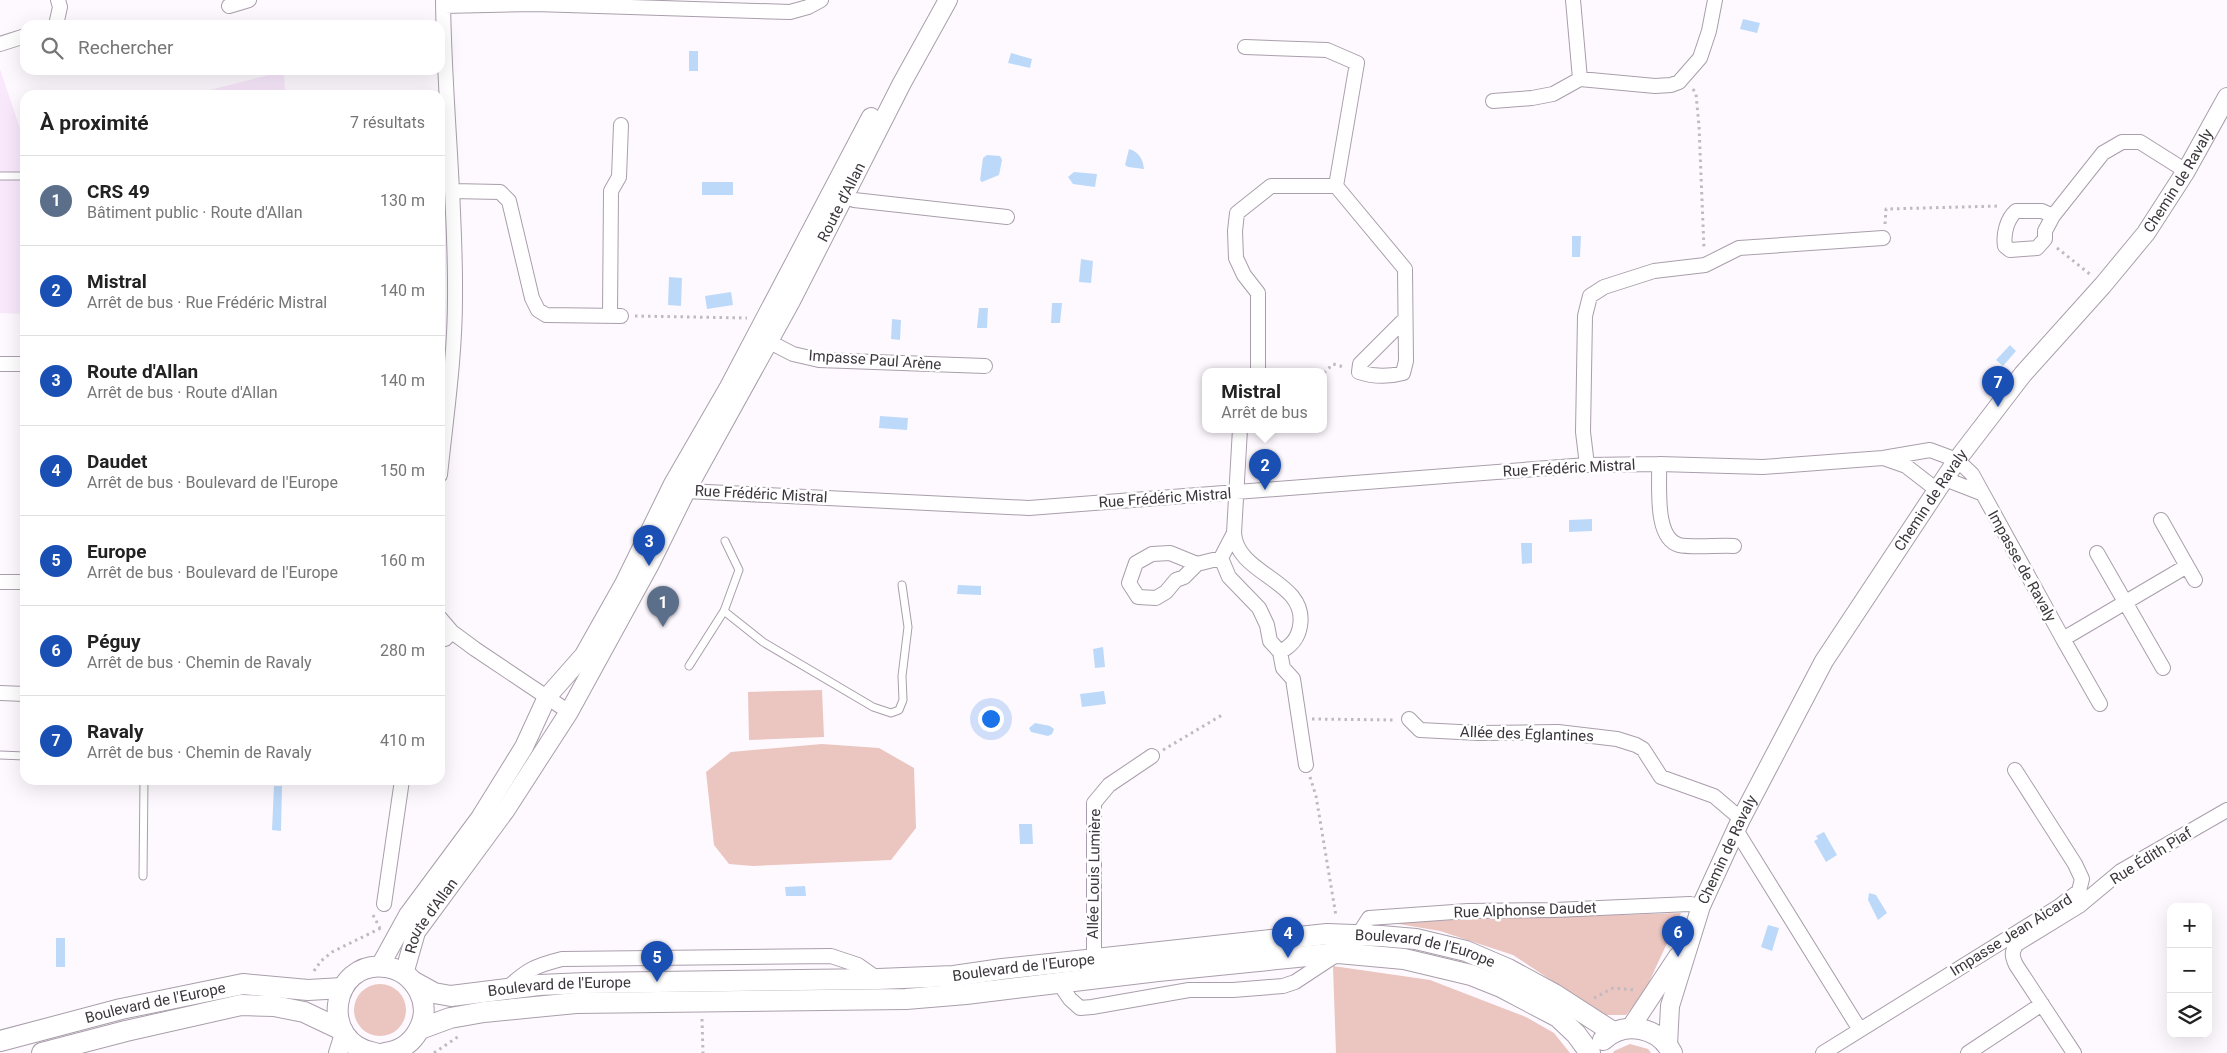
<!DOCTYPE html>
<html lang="fr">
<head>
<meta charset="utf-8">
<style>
	body { margin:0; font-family:Roboto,sans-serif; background:#f2f2f2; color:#222 }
	.controls { position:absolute; right:15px; bottom:15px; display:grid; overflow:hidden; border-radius:10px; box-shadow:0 5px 20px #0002 }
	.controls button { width:45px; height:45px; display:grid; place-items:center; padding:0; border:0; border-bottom:1px solid #e0e0e0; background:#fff; color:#222; font:25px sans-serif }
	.you { position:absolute; left:990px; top:718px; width:18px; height:18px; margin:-12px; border:4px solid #fff; border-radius:50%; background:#1a73e8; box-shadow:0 0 0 8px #1a73e833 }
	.badge { display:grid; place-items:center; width:32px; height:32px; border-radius:50%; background:#db2777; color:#fff; font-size:16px; font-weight:700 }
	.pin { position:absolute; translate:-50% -41px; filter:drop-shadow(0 1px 2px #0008) }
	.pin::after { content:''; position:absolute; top:26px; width:18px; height:15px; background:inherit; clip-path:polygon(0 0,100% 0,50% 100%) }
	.popup { position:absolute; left:1202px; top:368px; width:125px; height:65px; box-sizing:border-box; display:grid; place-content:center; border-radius:10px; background:#fff; filter:drop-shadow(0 1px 4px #0005); font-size:16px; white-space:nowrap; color:#767676 }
	.popup b { font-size:19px; color:#222 }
	.popup::after { content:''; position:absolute; left:50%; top:100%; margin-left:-10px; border:10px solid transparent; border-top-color:#fff }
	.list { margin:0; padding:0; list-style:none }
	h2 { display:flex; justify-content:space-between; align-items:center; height:65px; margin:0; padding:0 20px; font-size:21px }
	h2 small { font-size:16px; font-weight:400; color:#767676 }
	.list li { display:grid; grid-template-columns:32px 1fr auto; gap:15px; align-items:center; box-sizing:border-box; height:90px; padding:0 20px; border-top:1px solid #e0e0e0 }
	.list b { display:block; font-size:19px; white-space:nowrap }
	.list p { margin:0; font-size:16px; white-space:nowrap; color:#767676 }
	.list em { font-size:16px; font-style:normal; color:#767676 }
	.icon { flex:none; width:28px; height:28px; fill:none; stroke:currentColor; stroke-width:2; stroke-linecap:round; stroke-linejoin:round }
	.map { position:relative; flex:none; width:2227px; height:1053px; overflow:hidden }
	.search { position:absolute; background:#fff; box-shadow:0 5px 20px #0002; left:20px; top:20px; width:425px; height:55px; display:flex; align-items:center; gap:12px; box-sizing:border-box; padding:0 18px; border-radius:15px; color:#767676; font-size:19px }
	.panel { position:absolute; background:#fff; box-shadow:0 5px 20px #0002; left:20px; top:90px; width:425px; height:695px; border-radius:15px }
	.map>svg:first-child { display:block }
	.built { fill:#f9e8fc }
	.green { fill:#ebc5bf }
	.water { fill:#bdd9f9 }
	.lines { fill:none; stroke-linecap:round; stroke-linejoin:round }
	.service-casing { stroke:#a99eab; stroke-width:9 }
	.minor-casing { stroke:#a99eab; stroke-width:16 }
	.tertiary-casing { stroke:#a99eab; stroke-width:20 }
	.secondary-casing { stroke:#a99eab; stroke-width:22 }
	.path { stroke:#bfbac0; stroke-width:3; stroke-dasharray:2.5 4; stroke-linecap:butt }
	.service { stroke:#fff; stroke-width:7 }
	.minor { stroke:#fff; stroke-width:14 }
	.tertiary { stroke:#fff; stroke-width:18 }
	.secondary { stroke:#fff; stroke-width:20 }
	.labels { text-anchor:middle; stroke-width:5; stroke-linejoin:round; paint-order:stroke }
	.street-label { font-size:15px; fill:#3b373c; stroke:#fff }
</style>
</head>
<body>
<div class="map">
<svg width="2227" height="1053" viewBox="0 0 2227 1053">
	<rect width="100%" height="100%" fill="#fef9ff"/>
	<path class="built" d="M0,69L23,137H25V314L0,313Z
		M284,71L285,95H190Z"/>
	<path class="green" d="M822,690L824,737L749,740L748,692Z
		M822,744L879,748L914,768L916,828L891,860L753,866L729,864L714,845L706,772L731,752Z
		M1681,913L1643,995L1626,1015H1604L1513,955L1440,931L1387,922Z
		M1333,966L1430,980L1526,1017L1554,1033L1570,1053H1336Z
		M354 1010a26 26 0 1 1 52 0a26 26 0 1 1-52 0Z
		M1630,1044L1648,1049L1651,1053H1613L1614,1051Z"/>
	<path class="water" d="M1743,19L1760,23L1757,33L1740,29Z
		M689,51H698V71H689Z
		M1011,53L1032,59L1030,68L1008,63Z
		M1129,149C1139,152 1143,159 1144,169L1128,167L1125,165Z
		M987,155L1000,156L1002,160L999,175L982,182L980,180L983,158Z
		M1074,172L1097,174L1095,187L1073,184L1068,177Z
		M702,182H733V195H702Z
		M1572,236H1581L1580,257H1572Z
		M1081,259L1093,261L1091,283L1079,282Z
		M669,277L682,278L681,306L668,305Z
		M731,292L733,305L707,309L705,296Z
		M1052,303H1062L1060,323H1051Z
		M979,308H988L987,328H977Z
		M892,319L901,320L900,340L891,339Z
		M2010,345L2016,351L2003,366L1996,360Z
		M880,416L908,418L907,430L879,428Z
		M1592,519V531L1569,532V520Z
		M1521,543H1532V563L1522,564Z
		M958,585L981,586V595L957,594Z
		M1103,647L1105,667L1095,668L1093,649Z
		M1104,691L1106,704L1082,707L1080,694Z
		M1035,723L1050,726L1054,729L1052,734L1048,736L1031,732L1029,728Z
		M274,786H282L281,831L272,830Z
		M1019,824H1032L1033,844H1020Z
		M1824,832L1837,855L1826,862L1814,841L1818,839L1816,836Z
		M805,886L806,896H786L785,887Z
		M1869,893L1876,895L1887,913L1878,920L1868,900Z
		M1768,925L1779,928L1772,951L1761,947Z
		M56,938H65V967H56Z"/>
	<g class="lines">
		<g class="service-casing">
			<path id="service" d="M0,176H25
				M724,611L763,642L873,707L891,713L899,710L903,700L902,676L908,627L902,585
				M689,666L724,611L739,570L725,541
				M0,755L25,756
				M143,876L144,780"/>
		</g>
		<g class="minor-casing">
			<path id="minor" d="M1573,0L1580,79
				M229,6L249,0
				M443,6L535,4L790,12L808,7L821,0
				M56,25L60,7L58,0
				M0,44L25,36
				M1245,47L1327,50L1357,63L1336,186
				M1493,101L1532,98L1553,94L1580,79L1655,86L1671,85L1679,82L1700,58L1709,31L1715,0
				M837,190L854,200L1007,217
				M452,191L500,192L509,201L532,298L538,310L546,315L621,316
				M2053,216L2042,211H2016C2007,219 2003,234 2005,246L2010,250L2037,248L2045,239V231L2053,216L2103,153L2122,142H2140L2186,171
				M610,315L611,191L619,177L621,125
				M760,337L793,354L819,360L985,366
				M0,364H25
				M1258,371V293L1244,275L1236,258L1235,231L1237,213L1271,186H1336L1405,269L1406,361L1403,373C1388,377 1374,377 1359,372L1360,364L1404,320
				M1886,459L1906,466L1937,490
				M1659,464C1660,486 1654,538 1679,545C1691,548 1720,545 1734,546
				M1587,465L1583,432L1585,316L1590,296L1604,287L1654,271L1705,265L1739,248L1883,238
				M440,475C446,417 455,357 455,298C456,199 444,100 443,0
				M1945,479L1981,493
				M680,487L686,491L1029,508L1587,465L1659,464L1763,467L1883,458L1930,450L1957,460L1972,474L2063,639L2187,566L2161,520
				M2097,553L2163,668
				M1221,558L1229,577L1259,608L1267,625L1270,641L1280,652C1291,646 1298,639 1300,626C1308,580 1237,576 1234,533
				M1197,564L1184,577L1176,580L1166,592L1156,598L1138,597L1129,583L1136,563L1152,554L1170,553L1197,564L1221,558L1234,533L1240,429
				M2187,566L2195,580
				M0,582H25
				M440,618L452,632L475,649L569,712
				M2063,639L2100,704
				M440,640L445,639L452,632
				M1280,652L1283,668L1293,679L1306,765
				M0,693L25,694
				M1409,719L1420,730L1479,733L1558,732L1617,739L1636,745L1643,749L1661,777L1714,796L1741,819
				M1736,830L1860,1030
				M384,904L402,780
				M1358,935L1369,918L1468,911L1554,910L1690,904L1701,906
				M1094,959V803L1109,785L1152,756
				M1059,983L1070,999L1080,1008L1092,1007L1189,990H1233L1283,986L1295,982L1336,955
				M506,989C527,970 534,966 562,959L831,956L858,965L878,979
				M1823,1053L2058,907L2079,891L2082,879L2075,864L2015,770
				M1968,1053L2042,1004
				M2074,1053L2016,965C2012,956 2011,952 2017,944L2079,906L2121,871L2227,810"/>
		</g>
		<g class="tertiary-casing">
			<g id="tertiary">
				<path d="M380,966L408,915L480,818L524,747L547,697L584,655L624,584L673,484L729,387L871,117"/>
				<path id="s1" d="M404,974L416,932L505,811L569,712L649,566L686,491L790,303L902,83L948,0"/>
				<path d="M1631,1027L1678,956"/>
				<path id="s2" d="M1668,1045L1670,1006L1701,906L1741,819L1824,661L1957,460L2023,374L2103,285L2146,233L2186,171L2227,97"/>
				<path d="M338,1053L344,1034"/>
			</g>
		</g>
		<g class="secondary-casing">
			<g id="secondary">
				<path id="s3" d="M414,982L434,993L451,996L539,985L586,983L878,979L954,976L1002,969L1327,934L1381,936L1416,939L1466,951L1508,969L1554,994L1613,1032"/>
				<path d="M420,1029L450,1018L484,1012L576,1003L906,999L966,994L1158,971L1338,953L1404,959L1471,975L1501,987L1558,1017L1576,1034L1590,1053"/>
				<path d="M1603,1040C1625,1020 1659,1027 1672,1053"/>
				<path id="s4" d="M0,1041L121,1009L243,984L308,990L343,988"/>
				<path d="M42,1053L126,1031L241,1005L274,1006L304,1012L342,1030"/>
				<path d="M375,1053C318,1044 330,959 386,967C401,969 412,978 419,991C433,1018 414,1050 385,1053"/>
			</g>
		</g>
		<path class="path" d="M1693,89L1696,94L1699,126L1704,249
			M1885,224L1886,209L2000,206
			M2057,248L2091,275
			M635,316L747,318
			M1324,373L1333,364L1344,367
			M1312,719L1396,720
			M1163,750L1222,715
			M1310,777L1316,796L1336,916
			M373,915L380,928
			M314,971L321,961L332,952L381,928
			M1594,998L1613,988L1636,990
			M702,1019L703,1053
			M434,1053L459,1036"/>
		<use href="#service" class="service"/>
		<use href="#minor" class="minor"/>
		<use href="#tertiary" class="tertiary"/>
		<use href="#secondary" class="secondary"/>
	</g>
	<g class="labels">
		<g class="street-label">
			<text dy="5" stroke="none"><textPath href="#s2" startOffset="1016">Chemin de Ravaly</textPath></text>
			<text dy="5" stroke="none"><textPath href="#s1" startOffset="890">Route d'Allan</textPath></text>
			<text transform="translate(875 360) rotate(4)" y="5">Impasse Paul Arène</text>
			<text transform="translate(1569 468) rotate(-3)" y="5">Rue Frédéric Mistral</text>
			<text transform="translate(761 494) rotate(3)" y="5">Rue Frédéric Mistral</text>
			<text transform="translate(1165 498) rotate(-4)" y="5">Rue Frédéric Mistral</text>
			<text dy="5" stroke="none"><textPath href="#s2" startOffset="611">Chemin de Ravaly</textPath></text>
			<text transform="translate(2022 566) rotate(61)" y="5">Impasse de Ravaly</text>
			<text transform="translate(1527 734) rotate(2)" y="5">Allée des Églantines</text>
			<text dy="5" stroke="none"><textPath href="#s2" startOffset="206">Chemin de Ravaly</textPath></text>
			<text transform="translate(2151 856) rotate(-32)" y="5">Rue Édith Piaf</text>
			<text transform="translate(1094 874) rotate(-89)" y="5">Allée Louis Lumière</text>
			<text transform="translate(1525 910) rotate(-2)" y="5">Rue Alphonse Daudet</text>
			<text dy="5" stroke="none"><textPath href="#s1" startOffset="65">Route d'Allan</textPath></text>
			<text transform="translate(2011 935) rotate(-32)" y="5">Impasse Jean Aicard</text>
			<text dy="5" stroke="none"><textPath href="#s3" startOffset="1019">Boulevard de l'Europe</textPath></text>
			<text dy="5" stroke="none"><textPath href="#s3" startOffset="614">Boulevard de l'Europe</textPath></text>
			<text dy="5" stroke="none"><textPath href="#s3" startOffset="149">Boulevard de l'Europe</textPath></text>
			<text dy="5" stroke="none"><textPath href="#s4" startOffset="160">Boulevard de l'Europe</textPath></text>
		</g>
	</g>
</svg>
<div class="controls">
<button>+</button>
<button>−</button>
<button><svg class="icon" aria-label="layers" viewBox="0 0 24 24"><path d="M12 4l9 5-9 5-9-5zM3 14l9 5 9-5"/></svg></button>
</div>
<div class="you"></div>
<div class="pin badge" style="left:663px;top:627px;background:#5c6f8a">1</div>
<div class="pin badge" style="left:1265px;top:490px;background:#1a4fb4">2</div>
<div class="popup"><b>Mistral</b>Arrêt de bus</div>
<div class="pin badge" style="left:649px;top:566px;background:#1a4fb4">3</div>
<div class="pin badge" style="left:1288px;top:958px;background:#1a4fb4">4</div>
<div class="pin badge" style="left:657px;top:982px;background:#1a4fb4">5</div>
<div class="pin badge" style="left:1678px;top:957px;background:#1a4fb4">6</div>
<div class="pin badge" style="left:1998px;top:407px;background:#1a4fb4">7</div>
<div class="search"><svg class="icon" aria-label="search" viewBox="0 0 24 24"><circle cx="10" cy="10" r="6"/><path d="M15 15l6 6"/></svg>Rechercher</div>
<section class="panel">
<h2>À proximité<small>7 résultats</small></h2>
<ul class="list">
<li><span class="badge" style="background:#5c6f8a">1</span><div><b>CRS 49</b><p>Bâtiment public · Route d'Allan</p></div><em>130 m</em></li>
<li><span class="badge" style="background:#1a4fb4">2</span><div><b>Mistral</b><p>Arrêt de bus · Rue Frédéric Mistral</p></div><em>140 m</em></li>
<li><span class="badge" style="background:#1a4fb4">3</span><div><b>Route d'Allan</b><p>Arrêt de bus · Route d'Allan</p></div><em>140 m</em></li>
<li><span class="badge" style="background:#1a4fb4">4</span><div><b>Daudet</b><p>Arrêt de bus · Boulevard de l'Europe</p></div><em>150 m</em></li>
<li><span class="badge" style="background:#1a4fb4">5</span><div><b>Europe</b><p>Arrêt de bus · Boulevard de l'Europe</p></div><em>160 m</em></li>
<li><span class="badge" style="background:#1a4fb4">6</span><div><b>Péguy</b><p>Arrêt de bus · Chemin de Ravaly</p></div><em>280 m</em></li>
<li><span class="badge" style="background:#1a4fb4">7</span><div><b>Ravaly</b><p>Arrêt de bus · Chemin de Ravaly</p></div><em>410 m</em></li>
</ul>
</section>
</div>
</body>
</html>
